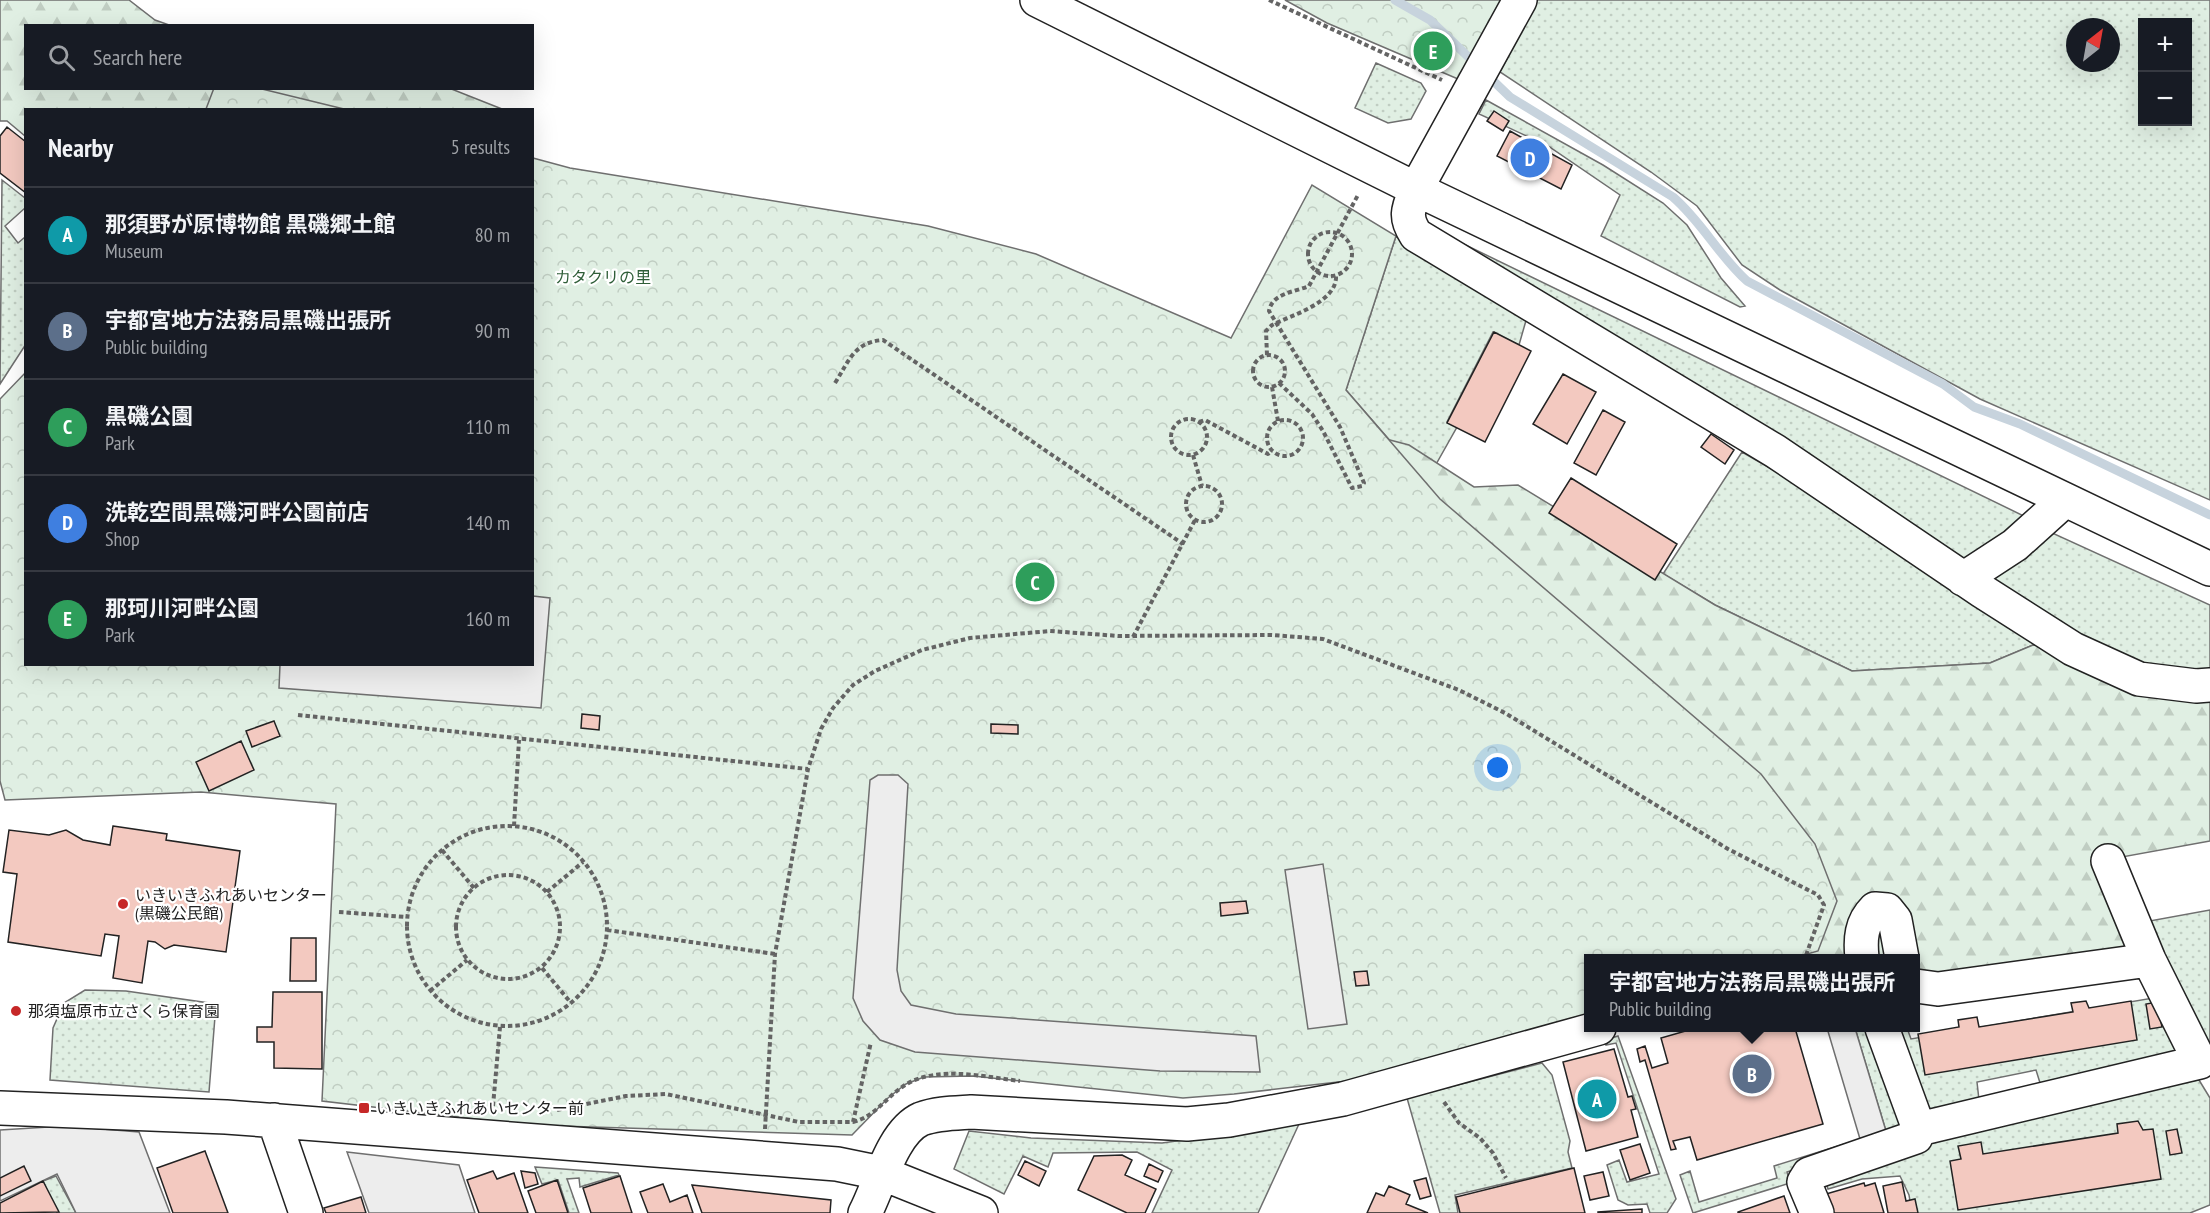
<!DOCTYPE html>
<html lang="en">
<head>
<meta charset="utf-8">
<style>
	body { margin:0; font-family:"PT Sans Narrow","Noto Sans JP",sans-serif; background:#20242c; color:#f1f3f6 }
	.controls { position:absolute; right:18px; top:18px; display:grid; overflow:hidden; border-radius:0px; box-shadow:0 6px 24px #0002 }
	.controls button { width:54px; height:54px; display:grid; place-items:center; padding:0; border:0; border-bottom:2px solid #363941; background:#171b24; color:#f1f3f6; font:30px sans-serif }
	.compass { position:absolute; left:2066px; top:18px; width:54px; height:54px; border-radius:50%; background:#171b24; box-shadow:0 6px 24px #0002; rotate:31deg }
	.you { position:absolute; left:1498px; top:768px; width:21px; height:21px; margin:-15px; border:4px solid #fff; border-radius:50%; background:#1a73e8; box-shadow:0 0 0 9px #1a73e833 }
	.badge { display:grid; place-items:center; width:39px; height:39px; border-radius:50%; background:#c62828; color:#fff; font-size:20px; font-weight:700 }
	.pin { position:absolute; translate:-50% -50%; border:3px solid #fff; box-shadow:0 2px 6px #0006 }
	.popup { position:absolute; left:1584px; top:954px; width:336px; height:78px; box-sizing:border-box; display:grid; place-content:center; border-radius:0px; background:#171b24; filter:drop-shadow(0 2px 4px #0005); font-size:20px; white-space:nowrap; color:#9ea1a6 }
	.popup b { font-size:22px; color:#f1f3f6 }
	.popup::after { content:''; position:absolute; left:50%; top:100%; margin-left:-12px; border:12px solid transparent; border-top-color:#171b24 }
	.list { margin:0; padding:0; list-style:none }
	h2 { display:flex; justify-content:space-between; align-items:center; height:78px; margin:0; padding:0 24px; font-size:26px }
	h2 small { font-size:20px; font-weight:400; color:#9ea1a6 }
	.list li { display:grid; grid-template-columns:39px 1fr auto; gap:18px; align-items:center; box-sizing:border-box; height:96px; padding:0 24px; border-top:2px solid #363941 }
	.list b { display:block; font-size:22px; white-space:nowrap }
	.list p { margin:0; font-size:20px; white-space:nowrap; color:#9ea1a6 }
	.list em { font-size:20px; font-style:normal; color:#9ea1a6 }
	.icon { flex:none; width:33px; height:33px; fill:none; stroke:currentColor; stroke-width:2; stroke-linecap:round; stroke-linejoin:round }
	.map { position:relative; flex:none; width:2210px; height:1213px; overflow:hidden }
	.search { position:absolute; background:#171b24; box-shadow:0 6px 24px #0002; left:24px; top:24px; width:510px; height:66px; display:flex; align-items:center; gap:15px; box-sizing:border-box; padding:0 21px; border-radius:0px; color:#9ea1a6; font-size:22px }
	.panel { position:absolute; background:#171b24; box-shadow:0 6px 24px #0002; left:24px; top:108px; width:510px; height:558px; border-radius:0px }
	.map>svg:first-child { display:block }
	.grass { fill:url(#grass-dots); stroke:#6f6f6f; stroke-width:1.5; fill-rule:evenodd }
	.forest { fill:url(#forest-firs); stroke:#6f6f6f; stroke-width:1.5 }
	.park { fill:url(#park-crowns); stroke:#6f6f6f; stroke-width:1.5 }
	.parking { fill:#ededed; stroke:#6f6f6f; stroke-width:1.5 }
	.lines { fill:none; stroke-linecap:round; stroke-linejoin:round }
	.stream { stroke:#c7d3dd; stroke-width:9 }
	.building { fill:#f3c9c0; stroke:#222; stroke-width:1.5 }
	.minor-casing { stroke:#222; stroke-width:36 }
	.path { stroke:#646464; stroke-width:4; stroke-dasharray:4.5 3; stroke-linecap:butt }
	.minor { stroke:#fff; stroke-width:33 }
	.path-bridge { stroke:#646464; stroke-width:4; stroke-dasharray:4.5 3; stroke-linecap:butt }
	.poi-dot { fill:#c62828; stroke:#fff; stroke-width:2 }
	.labels { text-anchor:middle; stroke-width:4.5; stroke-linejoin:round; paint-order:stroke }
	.park-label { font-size:16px; fill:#2f5e38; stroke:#fff }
	.poi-label { font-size:16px; fill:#222; stroke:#fff; text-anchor:start }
</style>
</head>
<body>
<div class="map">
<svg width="2210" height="1213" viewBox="0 0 2210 1213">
	<defs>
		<pattern id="grass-dots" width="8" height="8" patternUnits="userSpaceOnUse" patternTransform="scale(1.5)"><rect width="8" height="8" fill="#e0efe3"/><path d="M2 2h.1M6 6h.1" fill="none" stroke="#c0cdc2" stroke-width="1.8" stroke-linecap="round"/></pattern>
		<pattern id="forest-firs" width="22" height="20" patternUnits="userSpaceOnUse" patternTransform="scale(1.5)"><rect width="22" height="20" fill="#e0efe3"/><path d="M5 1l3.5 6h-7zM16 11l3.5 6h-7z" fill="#c0cdc2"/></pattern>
		<pattern id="park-crowns" width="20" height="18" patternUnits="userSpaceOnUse" patternTransform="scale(1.5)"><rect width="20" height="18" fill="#e0efe3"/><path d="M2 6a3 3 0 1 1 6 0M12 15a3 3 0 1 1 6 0" fill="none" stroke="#c0cdc2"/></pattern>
	</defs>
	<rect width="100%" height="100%" fill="#fff"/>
	<path class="grass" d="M1537,0H2210V500L1980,399L1780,290L1742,265L1697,206L1651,172L1500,72ZM2142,22H2188V122H2142ZM2075,27H2111V63H2075Z
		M1376,63L1421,83L1426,91L1411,119L1388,123L1355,108Z
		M1486,100L1603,165L1663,203L1687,225L1721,278L1745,306L1740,307L1601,236L1620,195L1548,146L1479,114Z
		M2,180L25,198V208L5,226L18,243L25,237L26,344L0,384Z
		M1445,235L2030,519L1960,561Z
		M1396,236L1527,317L1519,345L1493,332L1447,422L1457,427L1426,482L1346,390Z
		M1742,452L1820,497L1929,573L2048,531L2210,605V678L2146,673L2080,646L2033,645L1990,663L1852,671L1715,605L1663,574Z
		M2210,910V1067L2144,922Z
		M85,990L126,991L216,1004L209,1092L50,1080L53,1028L64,1003Z
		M2159,997L2184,1052L2041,1086L2036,1070L1977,1082L1979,1100L1933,1112L1919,1106L1893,1028H1907L1911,1039Z
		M1855,1028H1870L1907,1122L1895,1136L1787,1172L1790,1183L1693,1213L1680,1175L1690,1171L1699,1202L1777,1178L1774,1166L1886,1131Z
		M1618,1036L1676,1199L1667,1213H1650L1647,1204L1628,1205L1618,1200L1607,1165L1619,1160L1627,1182L1659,1174L1616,1043L1606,1045L1605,1040Z
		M1542,1063L1552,1075L1570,1141L1568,1152L1572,1168L1455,1195L1458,1213H1440L1407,1098Z
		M2199,1080L2210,1098V1205L2190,1213H1912L1909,1195L1900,1176L1862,1179L1828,1189L1824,1176L1931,1143L2146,1086Z
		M1299,1124L1258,1213H1152L1172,1170L1137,1152L1053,1153L1048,1167L1023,1156L1004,1194L954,1169L969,1131L1031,1138L1162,1143Z
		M535,1167L618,1173L619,1175L580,1187L579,1178L567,1179L579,1213H569L558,1180L542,1184Z
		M56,1176L76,1213H57L43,1181Z"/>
	<path class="forest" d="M0,0H129L155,20L169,25L26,26V88H449L502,109L26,110L25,136L7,121H0Z
		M1367,434L1409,445L1474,487L1518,485L1715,605L1852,671L1990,663L2033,645L2080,646L2146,673L2210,678V841L2116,858L2138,951L1916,981V958H1713Z"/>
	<path class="park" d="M1285,0H1504L1458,79L1327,23Z
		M214,88L262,89L344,109H206Z
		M533,158L570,168L928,226L1036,254L1231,338L1312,185L1396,236L1346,390L1440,499L1761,774L1815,844L1837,901L1818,951L1793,958H1588V1017L1373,1078L1234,1094L1183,1098L973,1076L924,1077L906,1084L888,1098L852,1135L527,1125L322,1101L336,804L201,792L5,800L0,781V399L25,373L26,664H532Z"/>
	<path class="parking" d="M533,596L550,598L541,708L279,688L280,665L532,664Z
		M878,775H898L908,784L897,970L901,991L911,1005L956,1014L1256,1036L1260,1072L1160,1071L915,1052L880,1040L863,1021L853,998L870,780Z
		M1323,864L1347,1024L1308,1029L1285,870Z
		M1827,1028H1855L1886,1131L1860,1139Z
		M65,1126L139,1132L170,1213H76L57,1174L0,1201V1130Z
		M347,1152L459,1165L475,1213H369Z"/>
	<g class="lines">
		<path class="stream" d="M1395,0L1430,20L1510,97L1673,197C1702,222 1719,256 1747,281L1943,384L1974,407L2020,424L2210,515"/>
	</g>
	<path class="building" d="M1494,111L1509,121L1503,131L1487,121Z
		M7,127L26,142V193L0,173V136Z
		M1510,131L1572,165L1561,189L1497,156Z
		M1494,332L1531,351L1485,442L1447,423Z
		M1563,374L1596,392L1567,444L1533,424Z
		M1603,410L1625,422L1596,475L1574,463Z
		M1711,434L1734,450L1725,464L1701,447Z
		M1571,478L1677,544L1655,580L1549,513Z
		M582,714L600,716L599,730L581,728Z
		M274,721L280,736L252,747L246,731Z
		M991,724L1018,725V734L991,733Z
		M241,741L254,770L209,791L196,762Z
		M113,826L167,834L166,840L240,851L226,952L174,945L165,949L155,942L148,941L142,983L113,978L119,936L105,934L101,956L8,942L17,874L3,872L9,830L49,835L66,830L83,840L110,845Z
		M1246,901L1248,913L1221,916L1220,903Z
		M291,938H316V981H290Z
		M1367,971L1369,985L1356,986L1354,972Z
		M273,992H322V1069L274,1068V1042H257V1027H272Z
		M2086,1001L2089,1008L2131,1001L2137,1040L1925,1075L1918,1034L1959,1027L1958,1020L1977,1017L1979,1027L2073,1012L2071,1003Z
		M2157,1002L2162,1027L2150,1029L2146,1004Z
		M1696,1028H1795L1823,1124L1697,1160L1690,1137L1673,1141L1676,1149L1671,1150L1645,1060L1640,1062L1637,1049L1645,1046L1652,1068L1668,1063L1661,1038Z
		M1614,1049L1628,1097L1632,1096L1636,1109L1631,1110L1638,1137L1586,1151L1563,1062Z
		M2138,1121L2143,1130L2153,1129L2161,1179L1958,1210L1950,1161L1961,1159L1958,1146L1981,1142L1983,1154L2118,1133L2117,1124Z
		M2177,1129L2182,1153L2170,1155L2166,1131Z
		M1640,1144L1650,1173L1630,1180L1620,1150Z
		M205,1151L228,1213H173L157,1168Z
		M1122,1155L1132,1160L1125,1175L1156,1189L1145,1213H1127L1078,1190L1094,1156Z
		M1025,1161L1046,1171L1039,1186L1018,1175Z
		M1149,1164L1163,1171L1158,1182L1144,1176Z
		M24,1166L31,1181L0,1196V1178Z
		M1574,1168L1585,1213H1460L1456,1197Z
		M493,1171L497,1179L514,1173L528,1213H479L467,1180Z
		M521,1171L535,1173L538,1184L525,1188Z
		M1603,1172L1609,1196L1590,1200L1584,1176Z
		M620,1176L632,1213H591L583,1188Z
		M1426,1178L1431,1196L1420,1199L1414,1181Z
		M557,1180L568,1213H536L528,1191Z
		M43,1181L59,1212L0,1213V1203Z
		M1902,1182L1906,1201L1915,1199L1918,1213H1888L1883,1186Z
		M1864,1183L1865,1186L1875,1183L1884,1213H1831L1826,1194Z
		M663,1184L670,1202L687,1195L693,1213H648L640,1192Z
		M692,1185L831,1200L830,1213H702Z
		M1389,1186L1410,1195L1406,1204L1428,1213H1367L1376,1193L1384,1196Z
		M1784,1196L1790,1213H1738V1212Z
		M361,1197L366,1213H326L324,1208Z
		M1642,1209V1213H1598V1212Z"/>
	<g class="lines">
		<g class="minor-casing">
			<path id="minor" d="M1037,0L1416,189L2210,569
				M1520,0L1416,189C1408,209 1404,217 1416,235L1775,451L1982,591L2073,649L2139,679L2196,686L2210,685
				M1963,579L2015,545L2065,500
				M1862,958C1860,939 1861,923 1875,909L1887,910L1895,920L1902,958
				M1916,986L1938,989L2149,960
				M0,1108L226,1117L837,1164L881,1173L981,1213
				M274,1120L306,1213
				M1919,1129L2200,1062L2149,960L2108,861
				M865,1213C879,1187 892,1132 921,1119C937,1113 955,1113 971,1112L1187,1124L1229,1120L1343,1099L1599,1028
				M1817,1213L1804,1182L1809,1174L1916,1137L1919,1129L1882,1028"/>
		</g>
		<path class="path" d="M1269,0L1442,80
			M1253 371a16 16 0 1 1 32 0a16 16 0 1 1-32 0Z
			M835,383C849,361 854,342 883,340L1183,544
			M1279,383L1312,414L1323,431L1352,488L1362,486L1364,483L1340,427L1269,311C1272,293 1295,292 1309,286L1358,195
			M1272,387L1278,421
			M1171 437a18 18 0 1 1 36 0a18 18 0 1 1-36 0Z
			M1267 438a18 18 0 1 1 36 0a18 18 0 1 1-36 0Z
			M1199,422L1205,420L1268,454L1272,451
			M1193,455L1202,486
			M1186 504a18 18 0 1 1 36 0a18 18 0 1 1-36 0Z
			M1133,637L1195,520
			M298,715L808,769
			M514,826L519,740
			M407 926a100 100 0 1 1 200 0a100 100 0 1 1-200 0Z
			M442,850L474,888
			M456 927a52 52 0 1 1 104 0a52 52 0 1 1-104 0Z
			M547,892L583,862
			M339,912L406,917
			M607,930L775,954
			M542,968L571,1003
			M430,991L467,960
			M1444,1102L1459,1123L1480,1138L1493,1153L1506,1178
			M493,1106L500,1027
			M557,1110L626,1096L666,1094L799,1122H853L871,1042
			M853,1122C876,1116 885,1098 905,1085C937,1065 985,1077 1020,1081
			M765,1129L775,954L808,769L821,729L833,708L853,685L875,671L922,650L970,638L1050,631L1119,636L1272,635L1323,639L1459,690L1505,713L1728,849L1818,895L1824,905L1805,958"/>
		<use href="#minor" class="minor"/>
		<path class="path-bridge" d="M1308 254a22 22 0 1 1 44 0a22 22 0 1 1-44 0Z
			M1267,355L1266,331L1272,325C1292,315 1338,302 1336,275"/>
	</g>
	<g class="poi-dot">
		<circle cx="123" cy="904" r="6"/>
		<circle cx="16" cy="1011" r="6"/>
		<rect x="358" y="1102" width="12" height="12" rx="3"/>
	</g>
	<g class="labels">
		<g class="park-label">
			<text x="603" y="283">カタクリの里</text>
		</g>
		<g class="poi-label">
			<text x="135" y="901">いきいきふれあいセンター<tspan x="135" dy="18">(黒磯公民館)</tspan></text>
			<text x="28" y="1017">那須塩原市立さくら保育園</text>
			<text x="376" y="1114">いきいきふれあいセンター前</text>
		</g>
	</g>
</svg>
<div class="controls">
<button>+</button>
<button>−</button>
</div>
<svg class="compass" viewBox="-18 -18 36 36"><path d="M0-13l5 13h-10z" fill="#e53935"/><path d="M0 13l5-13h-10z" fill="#9ea1a6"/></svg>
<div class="you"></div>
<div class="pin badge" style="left:1597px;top:1099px;background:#0f9aa8">A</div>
<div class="pin badge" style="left:1752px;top:1074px;background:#5c6f8a">B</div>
<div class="popup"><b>宇都宮地方法務局黒磯出張所</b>Public building</div>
<div class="pin badge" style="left:1035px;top:582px;background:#2e9e5b">C</div>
<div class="pin badge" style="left:1530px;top:158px;background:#3f7fe0">D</div>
<div class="pin badge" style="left:1433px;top:51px;background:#2e9e5b">E</div>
<div class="search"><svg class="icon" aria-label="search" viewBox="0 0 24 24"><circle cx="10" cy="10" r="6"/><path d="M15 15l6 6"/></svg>Search here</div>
<section class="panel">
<h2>Nearby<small>5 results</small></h2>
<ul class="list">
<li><span class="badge" style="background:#0f9aa8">A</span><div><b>那須野が原博物館 黒磯郷土館</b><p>Museum</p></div><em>80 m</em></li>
<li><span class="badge" style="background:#5c6f8a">B</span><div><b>宇都宮地方法務局黒磯出張所</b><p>Public building</p></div><em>90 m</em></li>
<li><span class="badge" style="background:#2e9e5b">C</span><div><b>黒磯公園</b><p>Park</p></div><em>110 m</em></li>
<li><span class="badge" style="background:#3f7fe0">D</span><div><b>洗乾空間黒磯河畔公園前店</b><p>Shop</p></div><em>140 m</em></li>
<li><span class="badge" style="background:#2e9e5b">E</span><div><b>那珂川河畔公園</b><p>Park</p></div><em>160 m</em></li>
</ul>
</section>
</div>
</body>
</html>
